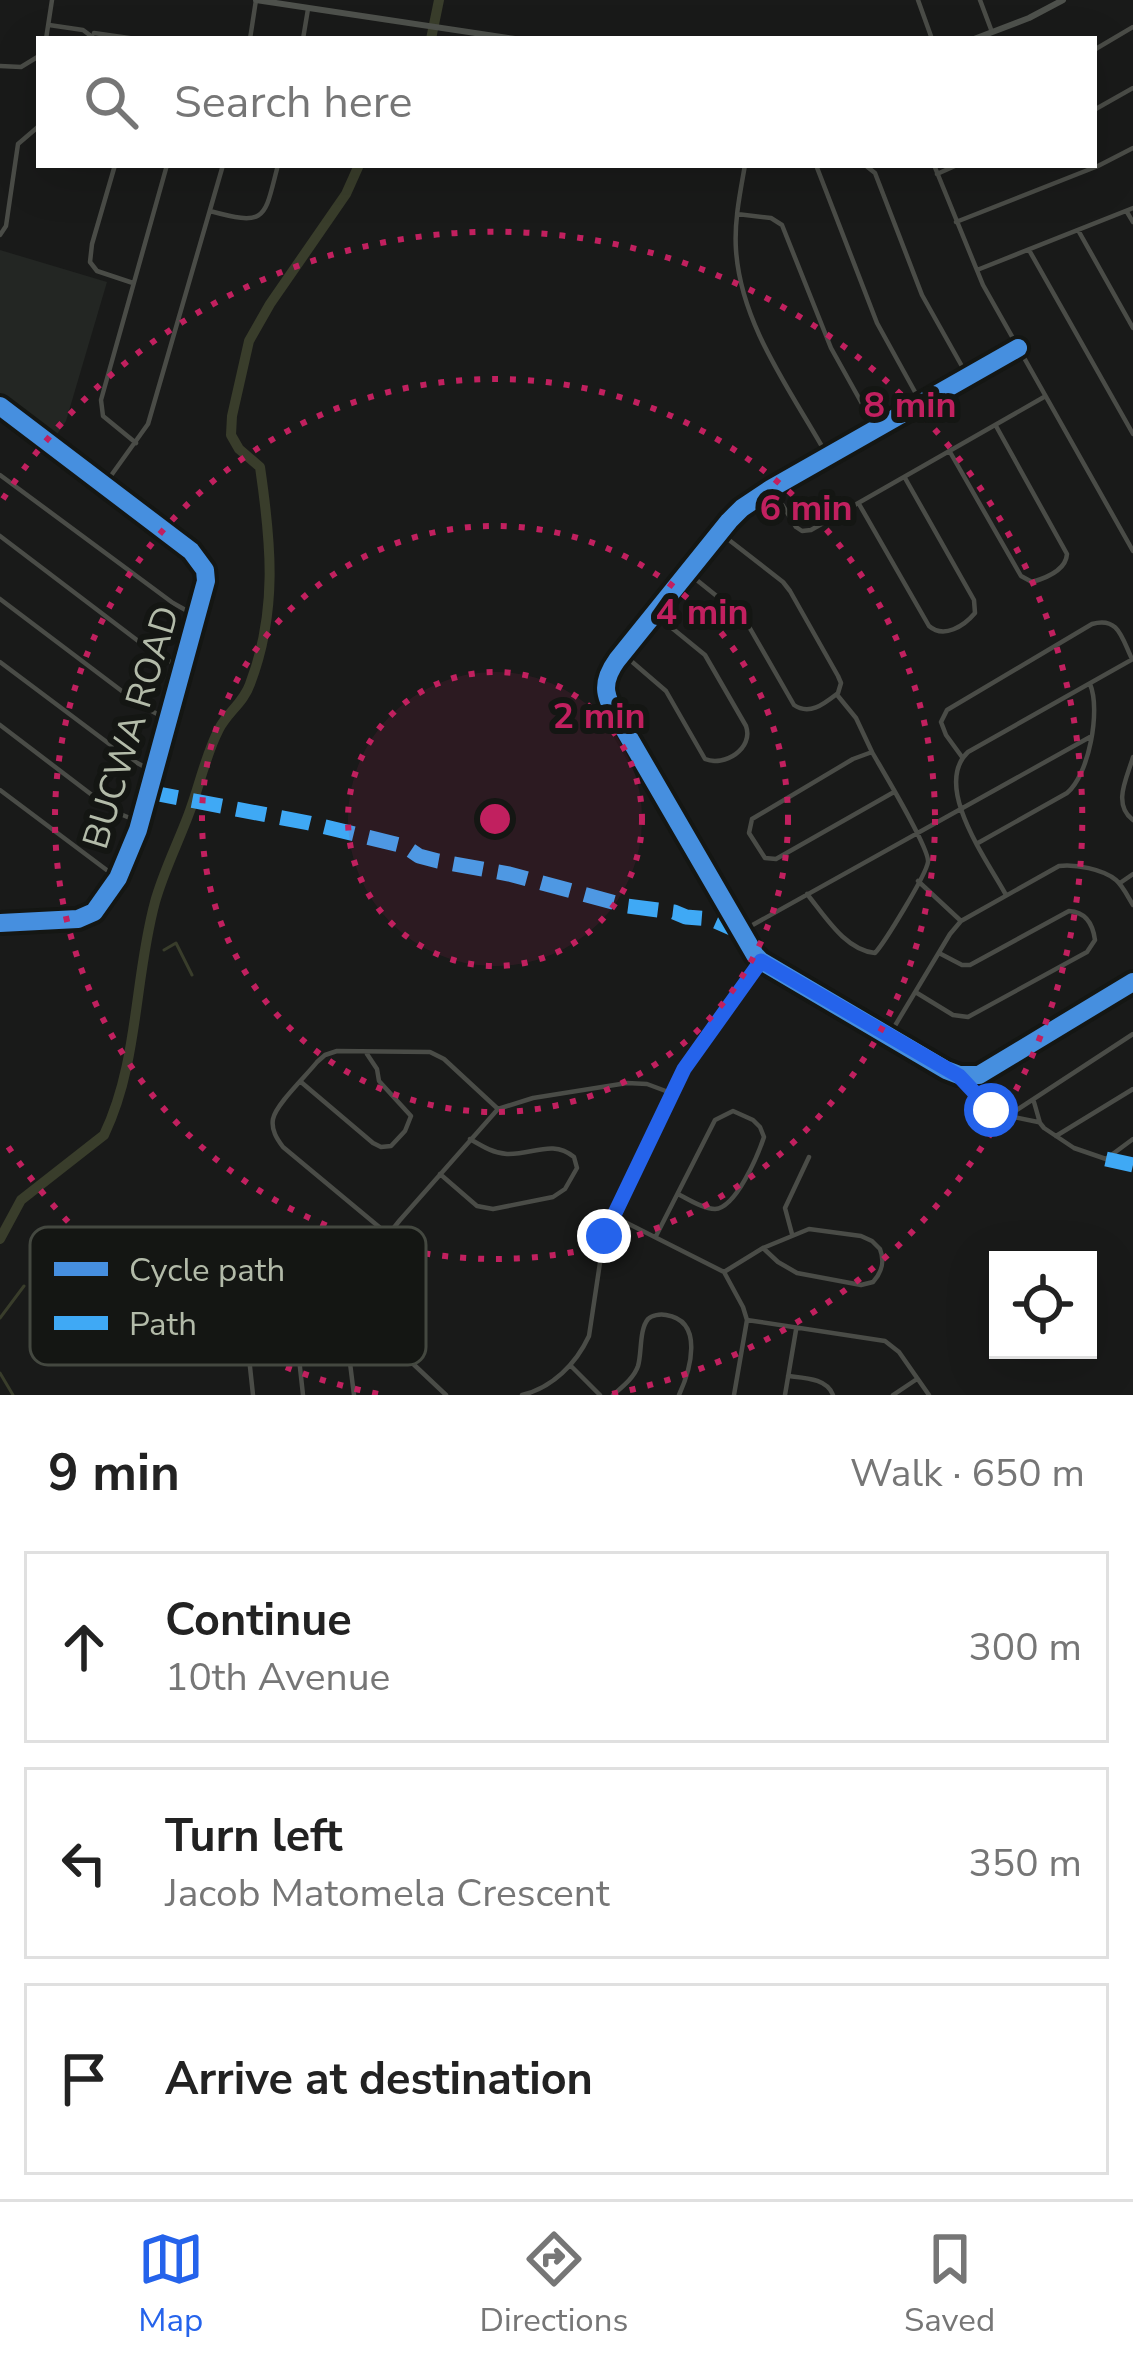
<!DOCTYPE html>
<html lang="en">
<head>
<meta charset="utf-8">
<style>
	body { margin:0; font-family:"Nunito Sans",sans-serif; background:#f2f2f2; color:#222 }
	.controls { position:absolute; right:36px; bottom:36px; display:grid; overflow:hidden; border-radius:0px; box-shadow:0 12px 48px #0002 }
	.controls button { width:108px; height:108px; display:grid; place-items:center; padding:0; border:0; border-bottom:3px solid #e0e0e0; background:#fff; color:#222; font:60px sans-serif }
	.stop { position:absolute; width:36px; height:36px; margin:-27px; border:9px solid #2563eb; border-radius:50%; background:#fff }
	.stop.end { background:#2563eb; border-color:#fff; box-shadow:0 3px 12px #0008 }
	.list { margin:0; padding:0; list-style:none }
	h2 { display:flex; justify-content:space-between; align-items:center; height:156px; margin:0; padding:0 48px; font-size:51px }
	h2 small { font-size:39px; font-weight:400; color:#767676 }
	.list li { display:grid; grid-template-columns:78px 1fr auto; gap:36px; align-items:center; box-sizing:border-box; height:192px; margin:0 24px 24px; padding:0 24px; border:3px solid #e0e0e0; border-radius:0px }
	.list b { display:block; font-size:45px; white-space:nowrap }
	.list p { margin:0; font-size:39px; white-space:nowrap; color:#767676 }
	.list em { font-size:39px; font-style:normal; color:#767676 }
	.icon { flex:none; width:66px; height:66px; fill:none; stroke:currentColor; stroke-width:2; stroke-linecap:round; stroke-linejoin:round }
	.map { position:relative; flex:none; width:1133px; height:1395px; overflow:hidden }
	.search { position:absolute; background:#fff; box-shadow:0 12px 48px #0002; left:36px; right:36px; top:36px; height:132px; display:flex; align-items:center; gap:30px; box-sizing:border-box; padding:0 42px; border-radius:0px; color:#767676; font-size:45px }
	.sheet { height:804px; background:#fff }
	nav { display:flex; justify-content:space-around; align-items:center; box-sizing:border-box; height:168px; border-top:3px solid #e0e0e0; background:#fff; font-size:33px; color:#767676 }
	nav a { display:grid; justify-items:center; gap:6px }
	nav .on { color:#2563eb }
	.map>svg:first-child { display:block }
	.built { fill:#232623 }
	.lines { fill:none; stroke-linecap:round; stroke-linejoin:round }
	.stream { stroke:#393d2b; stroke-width:3 }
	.river { stroke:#393d2b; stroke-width:10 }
	.street { stroke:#4a4c47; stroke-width:4.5 }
	.secondary { stroke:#4e514c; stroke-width:6 }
	.quiet { stroke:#3fa9f5; stroke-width:15; stroke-dasharray:30 15; stroke-linecap:butt }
	.cycleway-casing { stroke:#141613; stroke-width:26 }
	.cycleway { stroke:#468fdf; stroke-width:18 }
	.route { stroke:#2563eb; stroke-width:15 }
	.ring { fill:none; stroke:#c1205f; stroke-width:6; stroke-dasharray:6 12 }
	.labels { text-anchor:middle; stroke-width:12; stroke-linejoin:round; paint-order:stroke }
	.street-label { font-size:36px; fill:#b3bba9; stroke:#141613 }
	.key { fill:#141613; stroke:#444840; stroke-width:3 }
	.key-label { font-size:33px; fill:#b3bba9 }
	.centre { fill:#c1205f; stroke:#141613; stroke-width:6 }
	.ring-label { font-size:36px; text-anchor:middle; font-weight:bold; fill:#c1205f; stroke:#141613; stroke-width:12; stroke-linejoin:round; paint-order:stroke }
</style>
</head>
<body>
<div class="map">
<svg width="1133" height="1395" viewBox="0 0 1133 1395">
	<rect width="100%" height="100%" fill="#191a19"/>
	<path class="built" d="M0,250L107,282L66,421L55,437L0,398Z"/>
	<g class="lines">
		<path class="stream" d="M164,950L176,943L192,975
			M0,1318L24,1286
			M0,1373L13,1395"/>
		<path class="river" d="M431,39L439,0
			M0,1239L21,1200L104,1135C139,1062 134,979 155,902C163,873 177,845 188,816C199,788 205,756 219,729C227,713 244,702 250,684C278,611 271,542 260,467L239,449L231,435L232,416L249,341L270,304L346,194L359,165"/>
		<path class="street" d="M918,0L932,39
			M980,0L992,32
			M49,25L83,30L95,39
			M94,33L136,39
			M46,39L52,0
			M250,39L256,0
			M303,39L308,9
			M1094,50L1133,27
			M0,66L21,67L39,56
			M1094,110L1133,88
			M115,165L92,244L90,262L97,271L133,283
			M745,165C740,193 734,222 736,250C741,326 792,392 828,457
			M816,165L877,323L920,401
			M865,165L875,173L922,295L968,377
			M934,165L983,285L1133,551
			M937,174L957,165
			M210,211C268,227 264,218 278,165
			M1127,212L1133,222
			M737,214L771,218L782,225L831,348L875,427
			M956,222L1098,166L1133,148
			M1078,230L1133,328
			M0,235L6,226L18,144L39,126
			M1029,250L1133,434
			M977,270L1133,208
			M1018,348L772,488L742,508L729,521L617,660C596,689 609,702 624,729L755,955L761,961L946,1070L959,1075H979L1133,982
			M0,406L191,551L205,570L206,581L138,830L118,878L94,912L78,919L0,923
			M136,443L103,416L101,400L167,165
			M950,452L1021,576L1032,582C1046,578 1066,570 1067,554L996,426
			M0,475L173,603L198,617
			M105,484L148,424L223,165
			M772,488L796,527L802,531L811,530L1044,397
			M859,504L929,626C944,639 964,626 975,613L974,600L905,478
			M0,536L154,653L183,668
			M688,573L744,618L794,705C810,716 825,703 838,693L841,683L838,676L790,591L783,582L720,533
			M0,599L139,704L168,720
			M623,654L666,691L705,759C724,767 754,749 746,726L705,655L656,615
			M0,662L128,758L154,772
			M838,696L856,718L872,752
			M0,725L113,811L137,821
			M962,757L946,735L941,722L947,710L1092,624C1119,616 1122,639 1132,659
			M1133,757C1127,778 1112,804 1133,820
			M0,790L116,877
			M978,843L1067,793C1089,775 1101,710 1090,684
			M918,881L961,921
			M1120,883L1133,874
			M807,894C825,916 845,950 875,953C885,942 926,875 928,862C930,849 881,768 872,752L853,759L752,819L749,833L765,858L776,859L894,792
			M1006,895C987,860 932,786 968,752L1133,659
			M740,932L1090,737
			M917,993L953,1015L968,1017L1087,952L1095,940C1093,925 1086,912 1069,911L970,965H962L939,953
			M890,1034L950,934L961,921L1059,866C1075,864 1103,869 1116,880C1123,886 1128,897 1133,905
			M959,1075L991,1110L1006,1117L1133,1034
			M301,1082L373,1143L381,1147L391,1146L405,1131L411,1116L379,1081L377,1069L367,1054
			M1034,1102L1040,1123L1044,1128L1074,1148L1106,1159L1133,1139
			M1009,1116L1038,1122
			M1056,1136L1133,1089
			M440,1174L477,1206L493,1209L553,1197L565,1189L577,1168L574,1157C552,1139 533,1155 507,1154C493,1153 482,1146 470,1139
			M615,1217L724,1272L743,1307L747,1320L734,1395
			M792,1234L785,1208L809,1157
			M390,1236L283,1147C277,1139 271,1130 273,1119C276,1104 307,1075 317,1062L325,1055L337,1051L430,1052L444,1059L498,1109
			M656,1236L715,1120L733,1111L753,1120L760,1127L764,1137C758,1155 736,1208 715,1209C703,1209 688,1199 678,1194
			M724,1272L763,1248L809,1229L861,1236L872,1241L880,1249C885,1262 882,1272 873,1282L861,1285L797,1273L778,1262L763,1248
			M290,1276L303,1395
			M747,1320L885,1341L899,1352L929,1395
			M295,1322L333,1316L345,1323L354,1395
			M570,1365L600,1395
			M788,1376C804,1378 827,1378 833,1395
			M253,1395L244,1311C246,1295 255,1284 268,1277L391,1261
			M446,1395L409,1360L401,1348L389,1243L392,1230L400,1220L498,1109L533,1098L627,1083L647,1084L671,1093
			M522,1395C552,1388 576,1364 589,1336L604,1236L608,1225L684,1069L761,961
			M613,1395C622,1387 634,1378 638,1366C642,1353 639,1330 648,1319C652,1315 660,1314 666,1315C705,1321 690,1371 679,1395
			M785,1395L796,1330
			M893,1395L917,1379"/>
		<path class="secondary" d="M256,0L515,39
			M974,39L1029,18L1063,0"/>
		<path class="quiet" d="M148,792L309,823L404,846L419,856L438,861L509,874L627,906L674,912L686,917L711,919L740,932
			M1106,1159L1133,1165"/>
		<g class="cycleway-casing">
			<path id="cycleway" d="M1018,348L772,488L742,508L729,521L617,660C596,689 609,702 624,729L755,955L761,961L946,1070L959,1075H979L1133,982
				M0,406L191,551L205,570L206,581L138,830L118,878L94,912L78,919L0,923"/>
		</g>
		<use href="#cycleway" class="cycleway"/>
	</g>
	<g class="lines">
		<path class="route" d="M604,1236L684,1069L761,961L959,1076L991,1110"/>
	</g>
	<circle cx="495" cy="819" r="147" fill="#c1205f" fill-opacity=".12"/>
	<g class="ring">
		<circle cx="495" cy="819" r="147"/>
		<circle cx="495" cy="819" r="293"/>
		<circle cx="495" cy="819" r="440"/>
		<path d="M378 1394A587 587 0 0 1 3 1139M3 499A587 587 0 1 1 612 1394"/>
	</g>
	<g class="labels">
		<g class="street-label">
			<text transform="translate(130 727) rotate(-73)" y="13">BUCWA ROAD</text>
		</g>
	</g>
	<rect x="30" y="1227" width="396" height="138" rx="18" class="key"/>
	<rect x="54" y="1262" width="54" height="14" fill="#468fdf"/>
	<rect x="54" y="1316" width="54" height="14" fill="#3fa9f5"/>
	<g class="key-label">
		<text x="129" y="1281">Cycle path</text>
		<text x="129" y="1335">Path</text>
	</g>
	<circle cx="495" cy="819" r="18" class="centre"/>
	<g class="ring-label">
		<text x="910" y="417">8 min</text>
		<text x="806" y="520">6 min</text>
		<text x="702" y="624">4 min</text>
		<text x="599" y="728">2 min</text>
	</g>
</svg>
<div class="controls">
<button><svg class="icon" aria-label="locate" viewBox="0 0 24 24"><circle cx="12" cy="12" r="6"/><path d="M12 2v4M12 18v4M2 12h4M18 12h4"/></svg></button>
</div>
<div class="stop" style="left:991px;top:1110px"></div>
<div class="stop end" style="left:604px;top:1236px"></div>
<div class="search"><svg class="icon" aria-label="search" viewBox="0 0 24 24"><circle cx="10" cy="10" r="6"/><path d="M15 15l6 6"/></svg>Search here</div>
</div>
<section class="sheet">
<h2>9 min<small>Walk · 650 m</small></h2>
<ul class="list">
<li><svg class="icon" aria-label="ahead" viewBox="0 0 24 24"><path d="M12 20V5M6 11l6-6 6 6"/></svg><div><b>Continue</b><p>10th Avenue</p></div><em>300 m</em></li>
<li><svg class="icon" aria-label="left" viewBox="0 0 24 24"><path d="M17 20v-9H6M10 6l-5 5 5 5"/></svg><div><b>Turn left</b><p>Jacob Matomela Crescent</p></div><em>350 m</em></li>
<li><svg class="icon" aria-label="arrive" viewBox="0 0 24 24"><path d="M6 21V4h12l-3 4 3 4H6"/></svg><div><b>Arrive at destination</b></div></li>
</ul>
</section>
<nav>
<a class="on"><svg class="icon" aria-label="map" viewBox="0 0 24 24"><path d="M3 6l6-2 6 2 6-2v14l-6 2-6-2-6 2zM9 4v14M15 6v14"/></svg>Map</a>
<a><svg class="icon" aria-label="directions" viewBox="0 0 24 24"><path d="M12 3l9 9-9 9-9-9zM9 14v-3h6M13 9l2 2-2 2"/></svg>Directions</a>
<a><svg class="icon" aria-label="saved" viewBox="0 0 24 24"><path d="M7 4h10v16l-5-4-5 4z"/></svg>Saved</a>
</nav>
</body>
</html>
